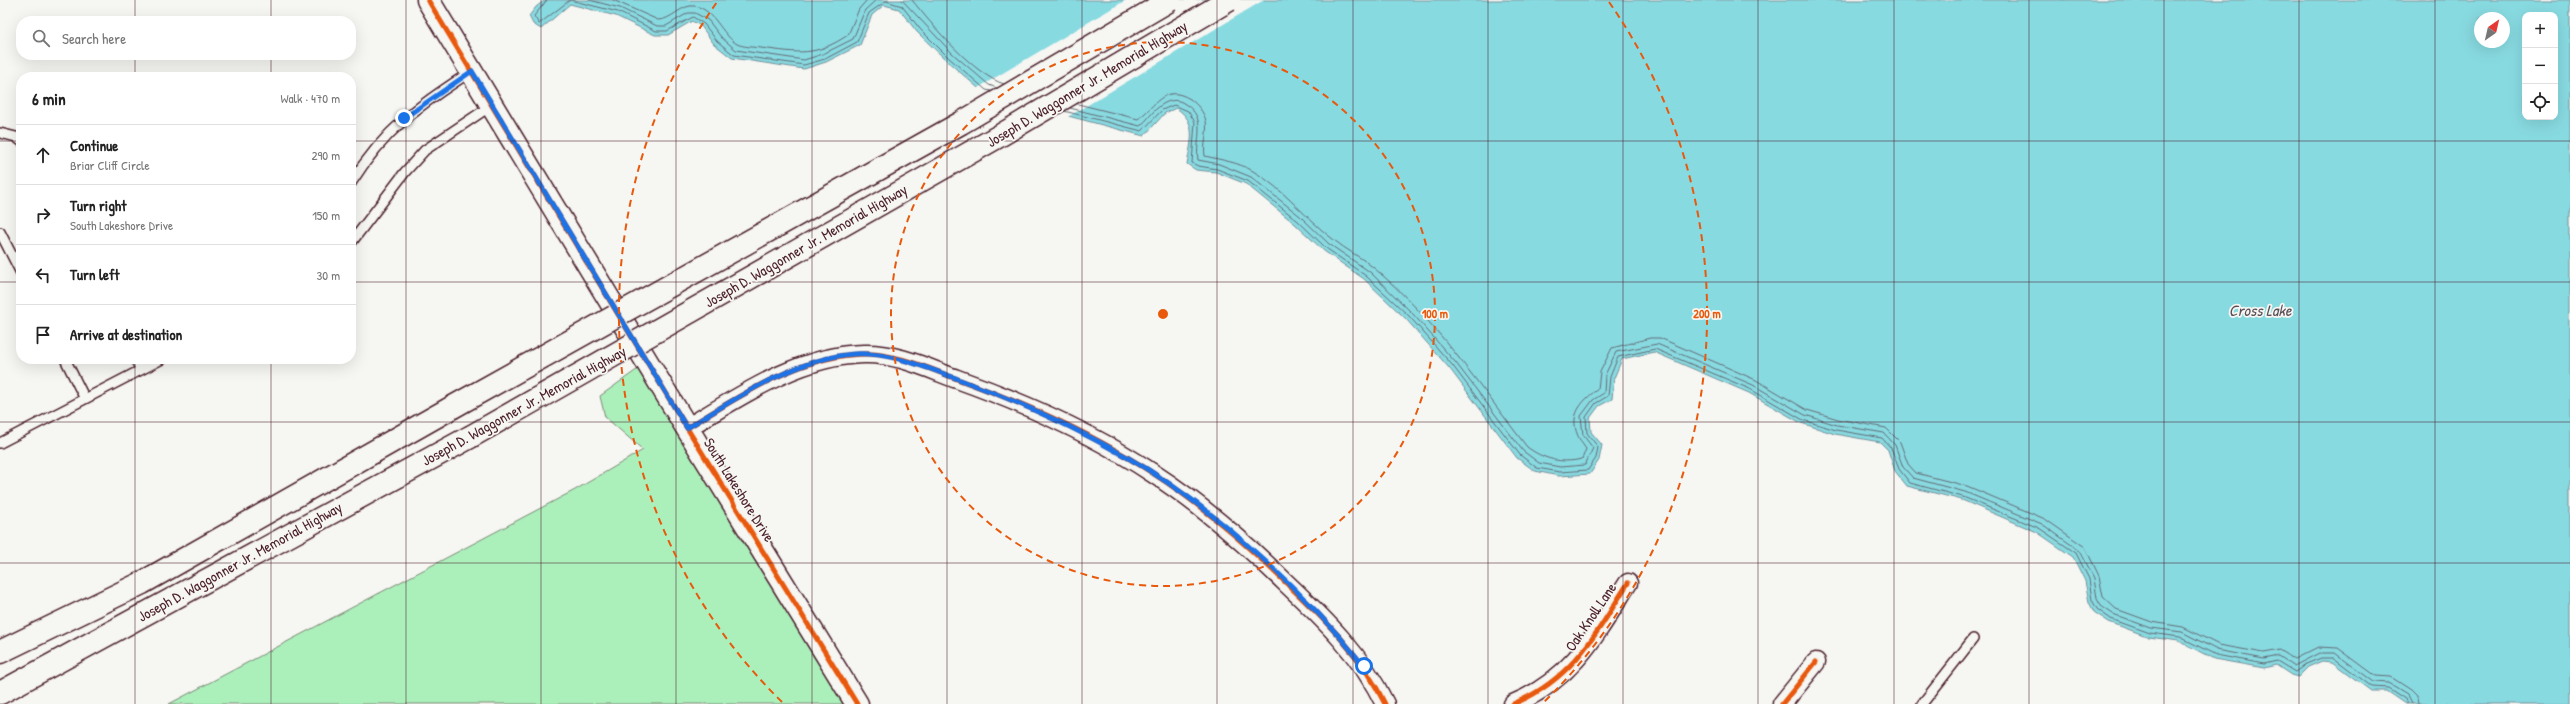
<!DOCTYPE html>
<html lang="en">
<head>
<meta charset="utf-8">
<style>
	body { margin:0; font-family:"Patrick Hand",sans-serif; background:#f2f2f2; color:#222 }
	.controls { position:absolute; right:12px; top:12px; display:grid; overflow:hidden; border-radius:8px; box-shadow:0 4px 16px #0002 }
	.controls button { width:36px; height:36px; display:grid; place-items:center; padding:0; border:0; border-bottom:1px solid #e0e0e0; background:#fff; color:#222; font:20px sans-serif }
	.compass { position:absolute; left:2474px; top:12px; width:36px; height:36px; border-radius:50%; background:#fff; box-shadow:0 4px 16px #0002; rotate:34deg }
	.stop { position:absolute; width:12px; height:12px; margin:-9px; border:3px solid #1a73e8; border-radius:50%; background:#fff }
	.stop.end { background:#1a73e8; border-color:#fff; box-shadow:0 1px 4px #0008 }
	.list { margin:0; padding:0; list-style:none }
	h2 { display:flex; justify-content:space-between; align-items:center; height:52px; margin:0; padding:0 16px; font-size:17px }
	h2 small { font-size:13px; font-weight:400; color:#767676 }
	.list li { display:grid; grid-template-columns:26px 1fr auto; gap:12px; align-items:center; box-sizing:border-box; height:60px; padding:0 16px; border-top:1px solid #e0e0e0 }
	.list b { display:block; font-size:15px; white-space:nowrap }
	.list p { margin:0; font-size:13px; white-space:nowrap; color:#767676 }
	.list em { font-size:13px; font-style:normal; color:#767676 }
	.icon { flex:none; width:22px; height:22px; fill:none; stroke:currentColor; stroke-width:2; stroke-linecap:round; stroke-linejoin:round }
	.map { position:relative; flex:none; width:2570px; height:704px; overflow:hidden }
	.search { position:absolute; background:#fff; box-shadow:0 4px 16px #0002; left:16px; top:16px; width:340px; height:44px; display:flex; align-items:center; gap:10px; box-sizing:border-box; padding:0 14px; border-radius:16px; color:#767676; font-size:15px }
	.panel { position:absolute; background:#fff; box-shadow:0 4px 16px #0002; left:16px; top:72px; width:340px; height:292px; border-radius:16px }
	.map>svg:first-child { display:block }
	.green { fill:#abf0bb; stroke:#7a8873 }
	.water { fill:#88dae1; stroke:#6f8f98; fill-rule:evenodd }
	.pier { fill:#f6f6f2 }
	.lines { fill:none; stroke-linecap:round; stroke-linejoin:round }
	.shore { stroke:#636a74; stroke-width:1 }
	.service-casing { stroke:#4a1f2b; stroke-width:12 }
	.minor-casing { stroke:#4a1f2b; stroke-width:21 }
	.tertiary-casing { stroke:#4a1f2b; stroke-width:25 }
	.motorway-casing { stroke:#4a1f2b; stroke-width:25 }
	.service { stroke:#f6f6f2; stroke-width:9 }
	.minor { stroke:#f6f6f2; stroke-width:18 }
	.tertiary { stroke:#f6f6f2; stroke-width:22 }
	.motorway { stroke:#f6f6f2; stroke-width:22 }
	.motorway-bridge-casing { stroke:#4a1f2b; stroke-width:25; stroke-linecap:butt }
	.motorway-bridge { stroke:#f6f6f2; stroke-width:22 }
	.cycleway-casing { stroke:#f6f6f2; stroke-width:8 }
	.cycleway { stroke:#e8590c; stroke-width:5 }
	.route { stroke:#1a73e8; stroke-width:5 }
	.grid { fill:none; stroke:#4a1f2b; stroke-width:1; stroke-opacity:0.55 }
	.ring { fill:none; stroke:#e8590c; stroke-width:2; stroke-dasharray:7 5 }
	.labels { text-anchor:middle; stroke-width:3.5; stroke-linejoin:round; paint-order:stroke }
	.street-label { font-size:15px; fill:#4a1f2b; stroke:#f6f6f2 }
	.water-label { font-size:16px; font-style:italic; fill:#5a4e58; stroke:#f6f6f2 }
	.centre { fill:#e8590c; stroke:#f6f6f2; stroke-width:2 }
	.ring-label { font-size:12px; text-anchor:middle; font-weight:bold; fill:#e8590c; stroke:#f6f6f2; stroke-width:3.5; stroke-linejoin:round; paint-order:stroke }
</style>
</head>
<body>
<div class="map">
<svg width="2570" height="704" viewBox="0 0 2570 704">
	<rect width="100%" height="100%" fill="#f6f6f2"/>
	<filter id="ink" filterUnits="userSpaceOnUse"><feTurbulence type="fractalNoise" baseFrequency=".025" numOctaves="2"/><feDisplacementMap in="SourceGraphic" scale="8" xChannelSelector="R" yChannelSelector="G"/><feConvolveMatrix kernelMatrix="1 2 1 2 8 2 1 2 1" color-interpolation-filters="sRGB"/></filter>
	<g filter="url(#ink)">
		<path class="green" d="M638,369L847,704H169L575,490L643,450L605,417L600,396Z"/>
		<path class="water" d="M545,0H2570V704H2405L2386,691H2371L2332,662L2322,661L2308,667L2298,677L2291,675L2276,665L2264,668L2214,659L2179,641L2149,637L2109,622L2094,612L2089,602L2085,581L2073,557L2037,532L1962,500L1907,486L1895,471L1888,450L1880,442L1835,434L1801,423L1749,393L1654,352L1622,359L1614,378L1612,399L1599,406L1590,418L1591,432L1602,445L1599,460L1590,474L1559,476L1535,471L1517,458L1450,369L1406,319L1364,279L1324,251L1294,223L1246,184L1216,172L1196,170L1187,164C1191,141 1198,122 1176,108L1165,113L1144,136L985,94L946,60L917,32L899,9L884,5L872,15L860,45L826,62L804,69L732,58L714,44L701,26L692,21L668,35H655L616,16L570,4L541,29L533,24L529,16L536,7ZM2525,15H2555V117H2525ZM2480,18H2504V42H2480Z"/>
		<path class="pier" d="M1126,0H1264L1066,118L984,96L976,89Z"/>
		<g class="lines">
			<path class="shore" d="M547,0L534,16L539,24L570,0L618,12L656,31H667L693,17L704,24L717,41L734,55L804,65L825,59L857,42L869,13L886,1L902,6L920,29L948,57L986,90L991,91
				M589,0L620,8L657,26H666L688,13H695L708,20L721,37L736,50L804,60L823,54L853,39L865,10L876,0
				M613,0L658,20C672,20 681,4 695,6C715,10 721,34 737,44C743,47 754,47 761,48C799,53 815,57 848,35L859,9L867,0
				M902,0L952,53L989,85L997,88
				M912,0C932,25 974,75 1004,84
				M1078,104L1138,119C1155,107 1164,83 1190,99C1197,104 1204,112 1206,121C1208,133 1203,145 1205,156C1221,160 1238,162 1253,171C1284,189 1306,219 1334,240C1346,250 1361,257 1374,268C1434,318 1479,385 1527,447C1543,459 1561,464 1582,459L1586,449C1567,424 1573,407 1598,389L1600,372L1612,348L1650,338H1660L1756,380L1807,410L1838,419L1886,428L1900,442L1908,464L1916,473L1967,486L2045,519L2085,547L2099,576L2103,597L2116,609L2152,622L2183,627L2219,645L2264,653L2280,650L2294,659L2318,647L2338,648L2376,676L2391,677L2411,690L2417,696L2418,704
				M1070,108L1140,126C1148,120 1152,111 1160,106C1168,100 1177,98 1185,104C1208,118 1195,139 1198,160L1219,164L1251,177L1300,216L1329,244L1370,272L1412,313L1456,363L1523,451L1539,463L1560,467L1585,465L1593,448L1583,435L1581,416L1593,400L1604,393L1605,375L1616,352L1657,344L1753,385L1805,415L1837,425L1884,433L1895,445L1903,467L1913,478L1965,492L2042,524L2080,551L2094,578L2097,599L2101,606L2113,614L2151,628L2182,632L2217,650L2264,659L2279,656L2294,666L2319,653H2335L2374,682L2389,683L2407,694L2412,704
				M1064,111L1142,131L1162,110L1174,105L1188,111L1195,122L1192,163L1198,166L1217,169L1248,181L1297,220L1326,248L1366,276L1409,316L1453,366L1520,455L1537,468L1560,472L1588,470L1596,458L1598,447L1587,433L1586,417L1596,403L1608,396L1610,377L1618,357L1655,349L1750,389L1803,420L1836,430L1882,438L1891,448L1899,469L1910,483L1963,497L2039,528L2076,553L2089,579L2092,600L2097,609L2111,619L2150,633L2180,637L2216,655L2264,664L2277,661L2295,672L2306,664L2321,658H2334L2372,687L2388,688L2405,699L2407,704"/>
			<g class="service-casing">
				<path id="service" d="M0,133L16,137L21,141
					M351,183C385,129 419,105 472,71
					M0,232L21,273
					M351,243L405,172L425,150L492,105
					M65,359L85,399
					M135,359L141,370
					M0,443L162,359
					M1922,704L1973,639"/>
			</g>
			<g class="minor-casing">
				<path id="minor" d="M687,428C740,396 800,355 864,354C896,353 927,368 957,379C1024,403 1094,434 1154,474C1202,505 1246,544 1287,584C1325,620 1362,656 1385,704
					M1513,704C1572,680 1596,634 1628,583
					M1782,704L1816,662"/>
			</g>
			<g class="tertiary-casing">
				<path id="tertiary" d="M428,0L687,428L857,704"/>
			</g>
			<g class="motorway-casing">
				<path id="motorway" d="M0,652L142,583L451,408
					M0,693L470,437"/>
			</g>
			<use href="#service" class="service"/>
			<use href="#minor" class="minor"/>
			<use href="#tertiary" class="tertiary"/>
			<use href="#motorway" class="motorway"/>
			<g class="motorway-bridge-casing">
				<path id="motorway-bridge" d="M451,408L961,123L1170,0
					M470,437L1001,135L1229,0"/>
			</g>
			<use href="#motorway-bridge" class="motorway-bridge"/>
			<g class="cycleway-casing">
				<path id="cycleway" d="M428,0L687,428L857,704
					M687,428C740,396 800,355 864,354C896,353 927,368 957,379C1024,403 1094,434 1154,474C1202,505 1246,544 1287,584C1325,620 1362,656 1385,704
					M1513,704C1572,680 1596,634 1628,583
					M1782,704L1816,662"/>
			</g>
			<use href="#cycleway" class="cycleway"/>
		</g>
	</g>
	<g class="lines" filter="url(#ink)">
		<path class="route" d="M404,118L472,71L687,428C735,399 796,358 854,354C890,352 924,367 958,379C1015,400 1072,426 1125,456C1209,503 1304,591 1364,666"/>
	</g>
	<path class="grid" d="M135,0V21M271,0V21M406,0V704M541,0V704M676,0V704M812,0V704M947,0V704M1082,0V704M1217,0V704M1353,0V704M1488,0V704M1623,0V704M1758,0V704M1894,0V704M2029,0V704M2164,0V704M2299,0V704M2435,0V704M135,55V77M271,55V77M0,141H21M351,141H2570M0,282H21M351,282H2570M135,359V704M271,359V704M0,422H2570M0,563H2570"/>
	<g class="ring">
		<circle cx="1163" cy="314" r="272"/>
		<path d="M782 702A544 544 0 0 1 717 2M1609 2A544 544 0 0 1 1544 702"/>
	</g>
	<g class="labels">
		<g class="street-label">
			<text transform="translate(1087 84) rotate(-31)" y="5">Joseph D. Waggonner Jr. Memorial Highway</text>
			<text transform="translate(806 246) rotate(-30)" y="5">Joseph D. Waggonner Jr. Memorial Highway</text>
			<text transform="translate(524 406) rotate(-29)" y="5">Joseph D. Waggonner Jr. Memorial Highway</text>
			<text transform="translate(739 490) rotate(58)" y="5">South Lakeshore Drive</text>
			<text transform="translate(240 562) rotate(-29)" y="5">Joseph D. Waggonner Jr. Memorial Highway</text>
			<text transform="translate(1591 617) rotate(-56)" y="5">Oak Knoll Lane</text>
		</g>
		<g class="water-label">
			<text x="2260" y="316">Cross Lake</text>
		</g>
	</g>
	<circle cx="1163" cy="314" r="6" class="centre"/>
	<g class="ring-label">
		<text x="1435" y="318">100 m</text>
		<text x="1707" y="318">200 m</text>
	</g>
</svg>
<div class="controls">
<button>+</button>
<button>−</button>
<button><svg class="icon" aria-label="locate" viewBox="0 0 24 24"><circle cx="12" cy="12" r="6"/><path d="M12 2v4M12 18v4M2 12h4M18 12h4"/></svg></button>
</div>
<svg class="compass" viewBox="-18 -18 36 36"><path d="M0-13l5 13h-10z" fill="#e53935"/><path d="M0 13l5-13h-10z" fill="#767676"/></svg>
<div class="stop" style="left:1364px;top:666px"></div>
<div class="stop end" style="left:404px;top:118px"></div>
<div class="search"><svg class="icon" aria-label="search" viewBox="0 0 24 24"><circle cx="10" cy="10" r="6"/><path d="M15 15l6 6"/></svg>Search here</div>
<section class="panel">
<h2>6 min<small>Walk · 470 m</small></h2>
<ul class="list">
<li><svg class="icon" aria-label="ahead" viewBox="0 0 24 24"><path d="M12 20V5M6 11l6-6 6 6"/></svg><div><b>Continue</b><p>Briar Cliff Circle</p></div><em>290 m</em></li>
<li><svg class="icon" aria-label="right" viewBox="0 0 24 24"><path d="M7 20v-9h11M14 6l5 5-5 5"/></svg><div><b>Turn right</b><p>South Lakeshore Drive</p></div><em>150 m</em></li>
<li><svg class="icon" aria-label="left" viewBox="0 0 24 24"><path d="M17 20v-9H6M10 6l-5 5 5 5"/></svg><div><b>Turn left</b></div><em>30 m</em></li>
<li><svg class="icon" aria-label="arrive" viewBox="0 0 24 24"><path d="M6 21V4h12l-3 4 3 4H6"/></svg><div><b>Arrive at destination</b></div></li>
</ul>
</section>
</div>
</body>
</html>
